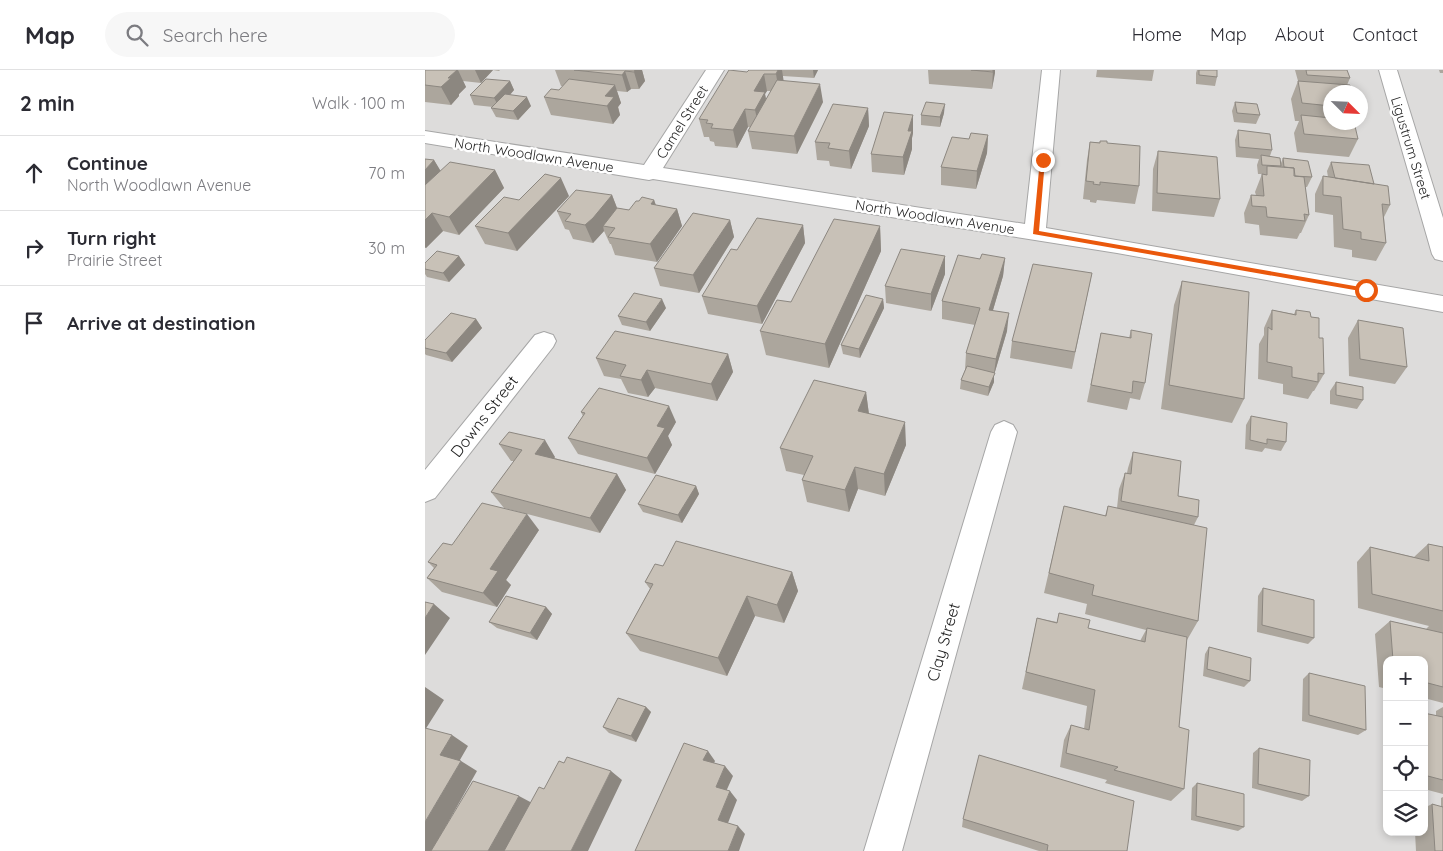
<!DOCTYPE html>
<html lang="en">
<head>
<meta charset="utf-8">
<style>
	body { margin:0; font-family:Quicksand,sans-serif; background:#f7f7f7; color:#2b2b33 }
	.controls { position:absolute; right:15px; bottom:15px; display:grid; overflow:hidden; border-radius:10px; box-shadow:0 2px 8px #0003 }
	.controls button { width:45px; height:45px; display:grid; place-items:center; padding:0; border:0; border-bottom:1px solid #e1e1e2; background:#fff; color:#2b2b33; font:25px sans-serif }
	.compass { position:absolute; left:898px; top:15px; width:45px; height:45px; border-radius:50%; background:#fff; box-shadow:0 2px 8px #0003; rotate:114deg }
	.stop { position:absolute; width:15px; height:15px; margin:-11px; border:4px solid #ea580c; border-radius:50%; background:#fff }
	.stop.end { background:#ea580c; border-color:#fff; box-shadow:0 1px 5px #0008 }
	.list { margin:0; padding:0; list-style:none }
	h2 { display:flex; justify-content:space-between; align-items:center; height:65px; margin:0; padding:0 20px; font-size:21px }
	h2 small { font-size:16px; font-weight:400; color:#7c7c81 }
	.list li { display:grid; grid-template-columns:32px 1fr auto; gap:15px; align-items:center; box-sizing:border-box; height:75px; padding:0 20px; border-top:1px solid #e1e1e2 }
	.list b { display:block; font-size:19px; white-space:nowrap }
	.list p { margin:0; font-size:16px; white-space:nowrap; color:#7c7c81 }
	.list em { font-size:16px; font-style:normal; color:#7c7c81 }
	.icon { flex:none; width:28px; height:28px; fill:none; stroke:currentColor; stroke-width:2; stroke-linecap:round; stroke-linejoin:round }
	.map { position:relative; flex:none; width:1018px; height:781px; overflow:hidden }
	header { display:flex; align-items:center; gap:30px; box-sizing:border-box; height:70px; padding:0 25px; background:#fff; border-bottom:1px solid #e1e1e2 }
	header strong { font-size:24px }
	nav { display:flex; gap:28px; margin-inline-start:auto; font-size:18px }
	.search { width:350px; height:45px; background:#f7f7f7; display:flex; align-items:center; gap:12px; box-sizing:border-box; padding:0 18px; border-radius:28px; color:#7c7c81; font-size:19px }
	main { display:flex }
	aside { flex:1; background:#fff }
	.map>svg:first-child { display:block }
	.residential { fill:#dddcdb; fill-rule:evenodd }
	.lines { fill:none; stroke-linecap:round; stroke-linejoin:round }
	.minor-casing { stroke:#a6a6a6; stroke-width:2 }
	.minor { fill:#fff; fill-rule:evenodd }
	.wall { fill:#aca69d; fill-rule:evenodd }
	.shaded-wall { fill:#8c8780 }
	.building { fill:#c8c1b7; stroke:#8c8780 }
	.route { fill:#ea580c }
	.labels { text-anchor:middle; stroke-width:5; stroke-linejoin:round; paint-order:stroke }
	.far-street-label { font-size:14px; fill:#1f1f1f; stroke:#fff }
	.street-label { font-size:16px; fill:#1f1f1f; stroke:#fff }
</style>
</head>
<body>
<header>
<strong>Map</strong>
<div class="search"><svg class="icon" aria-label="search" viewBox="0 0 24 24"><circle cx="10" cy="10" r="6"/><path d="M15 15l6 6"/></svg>Search here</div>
<nav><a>Home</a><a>Map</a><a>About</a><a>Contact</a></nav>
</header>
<main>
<aside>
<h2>2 min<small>Walk · 100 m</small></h2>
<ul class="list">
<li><svg class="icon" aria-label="ahead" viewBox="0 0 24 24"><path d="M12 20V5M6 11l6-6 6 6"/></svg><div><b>Continue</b><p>North Woodlawn Avenue</p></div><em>70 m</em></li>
<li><svg class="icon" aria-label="right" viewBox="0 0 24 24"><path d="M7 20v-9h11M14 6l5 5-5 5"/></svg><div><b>Turn right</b><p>Prairie Street</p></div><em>30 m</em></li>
<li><svg class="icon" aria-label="arrive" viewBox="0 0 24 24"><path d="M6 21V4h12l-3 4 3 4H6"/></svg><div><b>Arrive at destination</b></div></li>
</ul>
</aside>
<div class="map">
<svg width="1018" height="781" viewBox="0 0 1018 781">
	<rect width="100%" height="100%" fill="#f0eee4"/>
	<path class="residential" d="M0,0H1018V781H0ZM906,22H936V52H906ZM962,590H999V762H962Z"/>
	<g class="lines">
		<g class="minor-casing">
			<path id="minor" d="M281,0H299L238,98L600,154L617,0H635L621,158L1018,226V242L692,183L228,109L224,110L0,73V61L219,95Z
				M954,0H972L1018,148V191L1010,189L1007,184Z
				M119,262L128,265L131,271L128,277L10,428L0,432V400L110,265Z
				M579,351L588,355L592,362L477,781H439L566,362L570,355Z"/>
		</g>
		<use href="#minor" class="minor"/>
	</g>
	<path class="wall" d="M0,0H75L74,1L68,0L56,13L38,11L41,17L34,24V26L26,35L0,32Z
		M130,0H217L220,11L214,19H206L202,22L192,21L196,33L193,37L195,45L188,54L126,45L119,27L134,20L138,16H136Z
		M324,0H393L389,8L358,6V10L398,32L372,84L327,79L323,61L325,57H323L312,78L290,76L289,72L285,71L284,67H279L274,49ZM342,21H346L341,29L340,24Z
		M503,0H570L567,19L504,14Z
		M672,0H729L727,11L671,7Z
		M772,0H792V7L790,16L771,14V3Z
		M870,0H922L925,8L922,15L906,22V52L933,69L924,87L872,82L869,63L874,51H870L866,29L873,11Z
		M1014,0H1018V3H1015Z
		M85,11L89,20L85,25L106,36L93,50L71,47L66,38L68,37L49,35L45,25Z
		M810,32L835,45L831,54L809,52L807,41Z
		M443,38L444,56L426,99L405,96L404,91L392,90L390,72Z
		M519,43L515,57L496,55V45Z
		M488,45V63L487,68V79L479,105L447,102L446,84Z
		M813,60L847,80L845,86L856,93L858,88L887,107L882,117H880L884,145L876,163H875L872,169L835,165L834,155L820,153L819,143L826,125H831L830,122L837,104H833L832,95L834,89L811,87L810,70Z
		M563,65L562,83L551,119L516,115V97L544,69Z
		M665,72L682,73L714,116L710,134L672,130L671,133L665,132V130L658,129L662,90Z
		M733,81L795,129L789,147L727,141L728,99Z
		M0,89L9,90L15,101L70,100L79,118L34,165L18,161L1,178H0Z
		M906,92L949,114L965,135L959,147L961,173L951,191L927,187V180L909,177L908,145L890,142V124L898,106L903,107L902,101Z
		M187,125L192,138L204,140L214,131L229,130L231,135L252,139L257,156L232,192L190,185L186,174H185L179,161L168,173L148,169L144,160L140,159L132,141Z
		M144,126L92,181L60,174L50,156Z
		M305,150L309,167L274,223L235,216L229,198Z
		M378,155L380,173L337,254L283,244L277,226L312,180Z
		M455,156L456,181L404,298L341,285L335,261L366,232Z
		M34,186L40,195L24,212L2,207L0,204V193Z
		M520,186V204L506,241L461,233L460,216Z
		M580,188L578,206L568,240L582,261L569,305V312L563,326L535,319L536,310L540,300L541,283L550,255L517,249V231L555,189Z
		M667,203L647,299L585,288L587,271Z
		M757,211L819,329L807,353L736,339L749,235Z
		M458,229L459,238L435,288L418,284L416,275Z
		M241,238L225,261L197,255L193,246Z
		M847,240L869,244L871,240L886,247L894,268L899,304L889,321H888L883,329L858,324V314L833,309L834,274L839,265V258Z
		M51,249L57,258L27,292L1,285L0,284V270Z
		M933,250L982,297L970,314L924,306L923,268Z
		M706,260L720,313L715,330L705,328L702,340L662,332L676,263L704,268Z
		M303,284L308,302L292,331L230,318L223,327L203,323L196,309L179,306L171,288Z
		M911,312L938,330L932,339L905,334V321Z
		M441,322L444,344L481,375L460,426L433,419L424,442L382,432L377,410L379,405L361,401L355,378Z
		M156,342L251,352L243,366L247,375L230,404L153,384L143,368L158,346Z
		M826,346L861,372L856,381L840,378L837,382L820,379L821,355Z
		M74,374L130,387L129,388L192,404L201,420L175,463L79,438L66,422L89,391H86Z
		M708,382L773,447L769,455L773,551L762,570L754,657L759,719L746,731L680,713L682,710L635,697L639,670L646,655L659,659L662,636L597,619L612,548L632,552L634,543L663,558L715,571L721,560L660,544L662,534L619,523L639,436L680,446L683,436L692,438L694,419L700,403H702L703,398Z
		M271,416L274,424L257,453L218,442L213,434Z
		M114,460L81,510L86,515L72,537L17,522L2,508L9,498L3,492L27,475Z
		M1003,474L1018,477V633L999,628V590H962V619L954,617L950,564L965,551L1001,559L1004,556L933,538L932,492L945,477L989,487Z
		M238,496L367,502L373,521L359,553L330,546L302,606L215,581L201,563L225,519L220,512Z
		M838,518L889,568L883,574L832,562L833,526Z
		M121,537L127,544L112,570L72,558L64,552Z
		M784,577L825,611L819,617L778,606L780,584Z
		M884,603L941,660L933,665L877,651L878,609Z
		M221,637L226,642L211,672L184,663L178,657Z
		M1018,637V724L999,719V643L1011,646V641Z
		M834,678L884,726L877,731L827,718L828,683Z
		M772,713L819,757L813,761L766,750L767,718Z
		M1018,727V781H991L990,762H999V738L1007,734L1016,737V728Z
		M538,749L702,781H614L537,757Z"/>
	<path class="shaded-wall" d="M32,0H33L41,17L34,24V26L26,35L16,17L23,8Z
		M50,0H68L56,13Z
		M209,0H217L220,11L214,19L209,2Z
		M353,0H357L359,13L354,22L351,4Z
		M388,0H393L389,8Z
		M568,0H570V3L567,19Z
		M200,1L206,19L202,22L197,5Z
		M339,4L342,21L340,24L343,40L334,58L330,40L329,21Z
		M85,11L89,20L74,37L69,28Z
		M395,14L398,32L372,84L369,66Z
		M190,15L196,33L193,37L195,45L188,54L182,36L180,26Z
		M102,27L106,36L93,50L88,41Z
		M520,34L519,43L515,57V47Z
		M443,38L444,56L426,99L424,81Z
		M320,39L323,57L312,78L308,60Z
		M488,45V63L487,68V79L479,105L478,87L483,61Z
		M563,65L562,83L551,119L552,101Z
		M9,90L20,108L0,128V100Z
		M70,100L79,118L34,165L24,147Z
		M136,108L144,126L92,181L83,163Z
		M187,125L194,143L178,156L179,161L168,173L160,155Z
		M229,130L235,148L226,134Z
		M252,139L257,156L232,192L225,174Z
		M7,143L18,161L1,178L0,177V150Z
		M305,150L309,167L274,223L268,205Z
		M378,155L380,173L337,254L332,236Z
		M455,156L456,181L404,298L400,274Z
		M34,186L40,195L24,212L18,203Z
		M520,186V204L506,241V224Z
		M580,188L578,206L563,257L564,240Z
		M237,229L241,238L225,261L221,252Z
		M458,229L459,238L435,288L434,279Z
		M584,243L582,261L569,305V312L563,326L564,317L569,303L571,289Z
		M51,249L57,258L27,292L21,283Z
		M303,284L308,302L292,331L286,314Z
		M222,300L230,318L223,327L216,310Z
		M441,322L444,345L433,341Z
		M244,336L251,352L243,366L247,375L230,404L222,388L232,356Z
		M480,352L481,375L460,426L459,404Z
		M120,370L130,387L121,400L110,384Z
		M430,397L433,419L424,442L420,420Z
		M192,404L201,420L175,463L165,448Z
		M271,416L274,424L257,453L253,445Z
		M102,444L114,460L81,510L86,515L72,537L58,523L65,499Z
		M367,502L373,521L359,553L352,535Z
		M322,526L330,546L302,606L293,588Z
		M9,534L25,548L0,585V548Z
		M121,537L127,544L112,570L105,563Z
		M0,617L19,630L0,660Z
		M221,637L226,642L211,672L206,666Z
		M27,665L43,676L32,695L15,685Z
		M283,681L290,691L286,700L278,690Z
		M36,691L52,701L7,781H0V752Z
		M300,696L308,706L299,726L291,717Z
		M186,701L197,710L163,781H146Z
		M305,721L312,730L301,758L293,750Z
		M94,726L109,734L83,781H63Z
		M313,756L320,764L314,781H303Z"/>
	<path class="building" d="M0,0H32L23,8H26L16,17L0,15Z
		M149,0H210L209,2L200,1L197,5Z
		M304,0L322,2L324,0H353L351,4H339L329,21L340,22L330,40L320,39L308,60L286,58L288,54L281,53L283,50L274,49Z
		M546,0H568V2Z
		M774,0H792V7L774,5Z
		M881,0H922L925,8L882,5Z
		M61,9L85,11L69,28L45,25Z
		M144,9L190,15L180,26L189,27L182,36L119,27L126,19L134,20Z
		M352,10L395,14L369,66L323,61Z
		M873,11L925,15L927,22H935H906V36L877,33Z
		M80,24L102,27L88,41L66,38Z
		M501,32L520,34L515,47L496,45Z
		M810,32L832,34L835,45L812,43Z
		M408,34L443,38L424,81L403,78L405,73L390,72Z
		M459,42L488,45L483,61H487L478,87L446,84Z
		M876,45L906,48V52H929L933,69L879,64Z
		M813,60L845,64L847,80L814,77Z
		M546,63L563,65L552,101L516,97L527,67L544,69Z
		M675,71H682V73L715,76L714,116L675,112V115L668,114L669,112L661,111L665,72L675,73Z
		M733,81L792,87L795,129L732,123Z
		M836,85L855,88L856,96L837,95Z
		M858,88L883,91L887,107L869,106V98L859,97Z
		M0,89L9,90L0,100Z
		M25,92L70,100L24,147L7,143L0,150V115Z
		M906,92L944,95L949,114L910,108Z
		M842,96L869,98L870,106L879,107L884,145L879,144L880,151L842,147L841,137L827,136L826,125L839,126L837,104L842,105Z
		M120,104L136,108L83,163L50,156L79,127L94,130Z
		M898,106L963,116L965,135L957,134L961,173L936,169V162L918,159L916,127L898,125Z
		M151,120L187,125L168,148L160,155L140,151L146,144L132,141Z
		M217,127L229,130L226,134L252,139L225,174L183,167L190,158L178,156L192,138L204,140L211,131H214Z
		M268,143L305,150L268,205L229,198Z
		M332,148L378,155L332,236L277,226L306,179L312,180Z
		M409,149L455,156L400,274L335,261L352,230L366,232Z
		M476,179L520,186L506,224L460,216Z
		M12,181L34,186L18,203L0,199V193Z
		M557,184L580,188L564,240L584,243L571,289L541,283L555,238L517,231L533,185L555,189Z
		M608,194L667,203L650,282L587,271Z
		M757,211L824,222L819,329L744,315Z
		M209,223L237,229L221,252L193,246Z
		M441,225L458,229L434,279L416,275Z
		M847,240L871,245V240L885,242L886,247L894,248V268H898L899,304L893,303V312L867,307V297L842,292L843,257L847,260Z
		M26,243L51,249L21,283L0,278V270Z
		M933,250L978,258L982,297L935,289Z
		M706,260L727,264L720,313L708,311L707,323L666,315L676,263L706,268Z
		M190,261L303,284L286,314L222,300L216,310L195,306L201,295L171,288Z
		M542,296L570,303L564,317L536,310Z
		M389,310L441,322L433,341L480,352L459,404L430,397L420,420L377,410L388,386L355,378Z
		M911,312L938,317V330L911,325Z
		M174,318L244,336L232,356L240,358L222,388L143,368L160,343L156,342Z
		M826,346L862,353L861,372L842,369V374L825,370Z
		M84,362L120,370L110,384L192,404L165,448L66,422L97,380L74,374Z
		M708,382L756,391L753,426L774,430L773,447L696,431L700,403L706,404Z
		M231,405L271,416L253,445L213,434Z
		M57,433L102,444L65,499L73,501L58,523L2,508L12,495L3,492L18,473L27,475Z
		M639,436L681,446L683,436L782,458L773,551L667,525L669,515L624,503Z
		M251,471L367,502L352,535L322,526L293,588L201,563L228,514L220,512L230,494L238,496Z
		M1003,474L1018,477V541L947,524L945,477L1004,491Z
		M838,518L889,530V568L837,555Z
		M81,526L121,537L105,563L64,552Z
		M0,532L9,534L0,548Z
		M634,543L665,550L663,558L720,572L722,558L762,567L754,657L764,660L759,719L689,700L693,697L641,683L646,655L664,660L670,620L601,602L612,548L632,553Z
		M965,551L1018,563V617L999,612V590H968Z
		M784,577L826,588L825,611L782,599Z
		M884,603L940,616L941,660L884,645Z
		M193,628L221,637L206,666L178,657Z
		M999,643L1018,647V710L999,705Z
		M0,658L27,665L15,685L36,691L0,752Z
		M259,673L283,681L278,690L300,696L291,717L305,721L293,750L313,756L303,781H210Z
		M834,678L885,690L884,726L833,714Z
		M554,685L709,731L702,781H622L623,775L538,749Z
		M142,687L186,701L146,781H79L114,717L119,719L134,691L139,693Z
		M48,711L94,726L63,781H6Z
		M772,713L819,724V757L771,746Z
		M1007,734L1018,737V781H1010Z"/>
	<path class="route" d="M615,89L620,90L614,161L941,218L945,220L941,222L608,164Z"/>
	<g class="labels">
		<g class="far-street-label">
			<text transform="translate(257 52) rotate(-58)" y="5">Camel Street</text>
			<text transform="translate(986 78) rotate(73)" y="5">Ligustrum Street</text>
			<text transform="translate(109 85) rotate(9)" y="5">North Woodlawn Avenue</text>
			<text transform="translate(510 147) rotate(9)" y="5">North Woodlawn Avenue</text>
		</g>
		<g class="street-label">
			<text transform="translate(59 346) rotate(-52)" y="6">Downs Street</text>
			<text transform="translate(518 572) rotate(-74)" y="6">Clay Street</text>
		</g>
	</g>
</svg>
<div class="controls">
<button>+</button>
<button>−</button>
<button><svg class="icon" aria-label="locate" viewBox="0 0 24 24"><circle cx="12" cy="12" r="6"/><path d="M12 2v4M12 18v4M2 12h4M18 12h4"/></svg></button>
<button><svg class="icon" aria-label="layers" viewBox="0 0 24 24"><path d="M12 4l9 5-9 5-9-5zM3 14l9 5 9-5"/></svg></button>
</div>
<svg class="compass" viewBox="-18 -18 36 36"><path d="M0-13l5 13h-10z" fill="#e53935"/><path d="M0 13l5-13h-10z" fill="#7c7c81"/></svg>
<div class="stop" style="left:941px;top:220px"></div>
<div class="stop end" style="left:618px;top:90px"></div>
</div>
</main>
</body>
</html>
